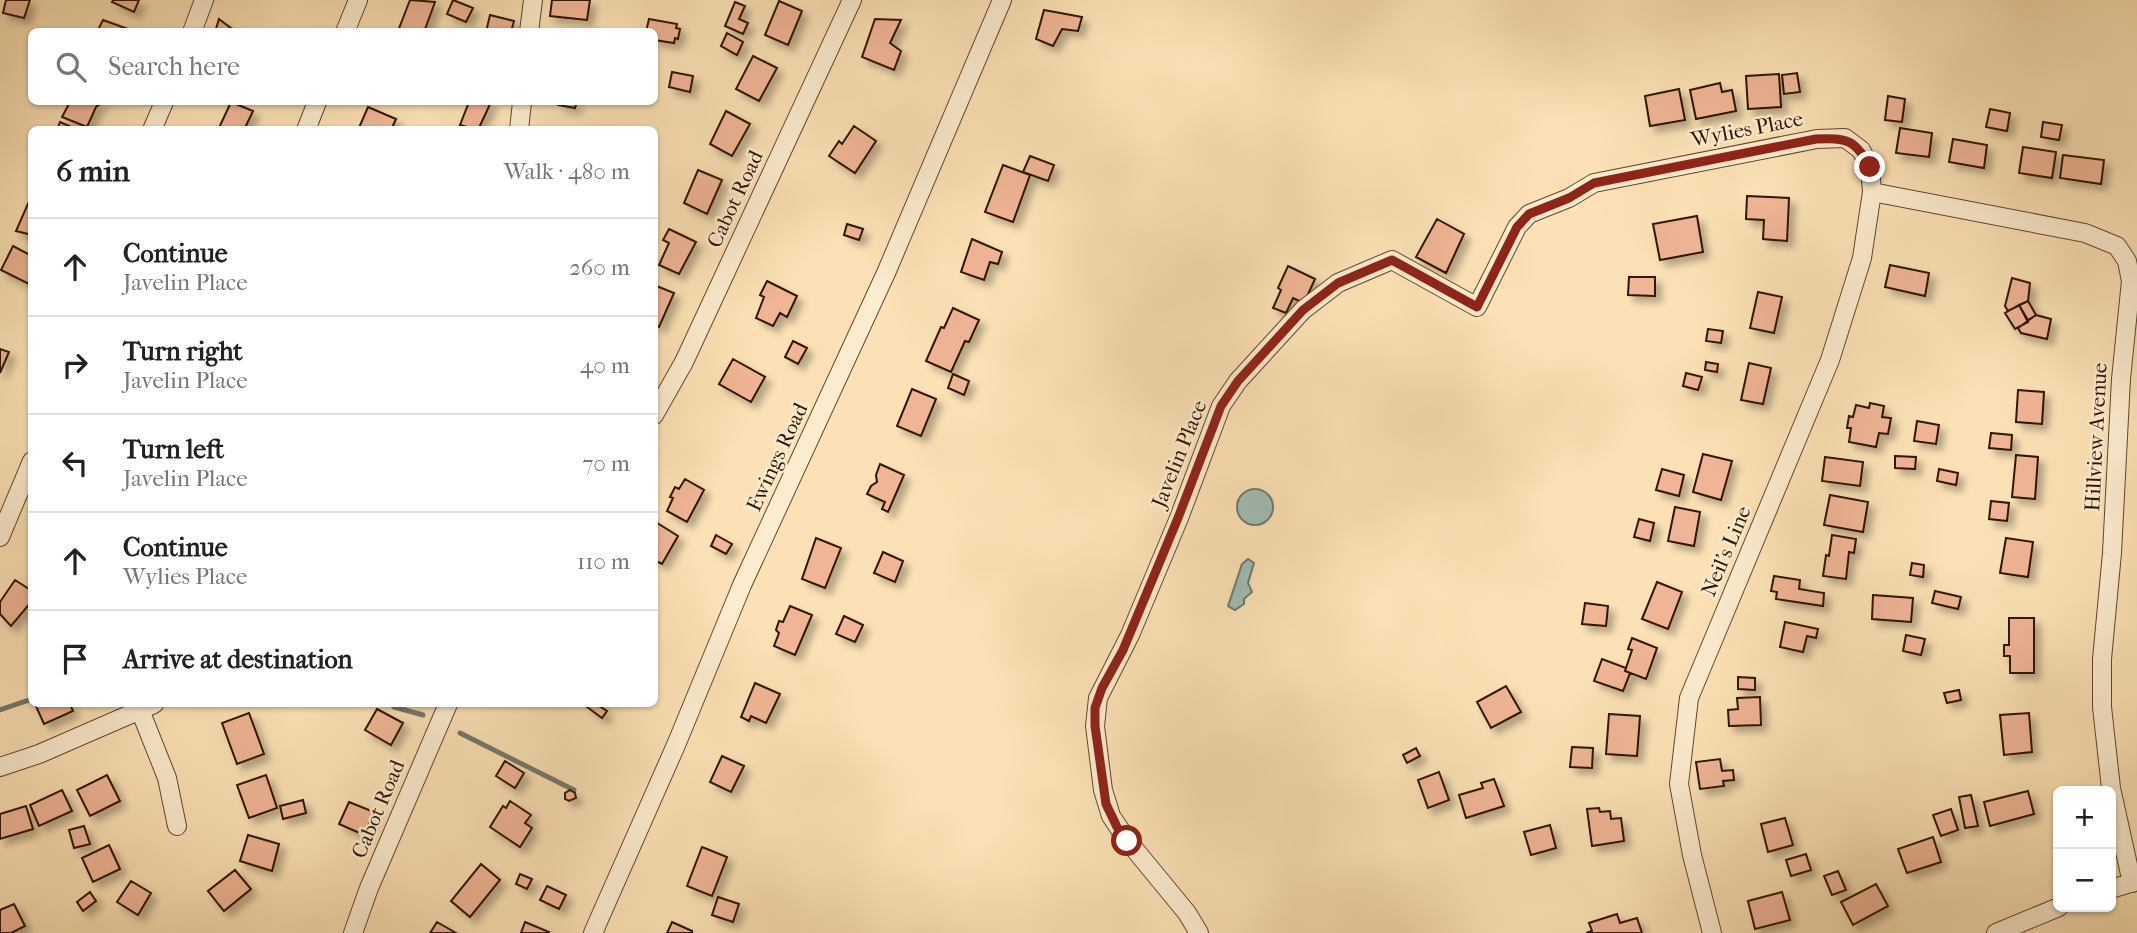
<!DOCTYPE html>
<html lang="en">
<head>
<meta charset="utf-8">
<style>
	body { margin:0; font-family:"IM FELL French Canon",serif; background:#f6f6f6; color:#222 }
	.controls { position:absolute; right:21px; bottom:21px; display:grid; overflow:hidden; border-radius:10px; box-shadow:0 2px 5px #0004 }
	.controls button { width:63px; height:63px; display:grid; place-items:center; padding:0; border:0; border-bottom:2px solid #e0e0e0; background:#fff; color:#222; font:35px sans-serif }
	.stop { position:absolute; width:21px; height:21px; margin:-16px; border:5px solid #8f2418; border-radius:50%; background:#fff }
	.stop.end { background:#8f2418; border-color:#fff; box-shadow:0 2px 7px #0008 }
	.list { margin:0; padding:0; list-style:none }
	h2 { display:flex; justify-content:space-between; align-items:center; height:91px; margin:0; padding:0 28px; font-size:30px }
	h2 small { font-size:23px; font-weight:400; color:#767676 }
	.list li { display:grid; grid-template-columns:46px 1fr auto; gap:21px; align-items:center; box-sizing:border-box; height:98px; padding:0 28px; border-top:2px solid #e0e0e0 }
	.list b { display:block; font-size:26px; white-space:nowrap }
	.list p { margin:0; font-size:23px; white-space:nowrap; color:#767676 }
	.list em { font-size:23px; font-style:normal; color:#767676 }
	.icon { flex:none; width:38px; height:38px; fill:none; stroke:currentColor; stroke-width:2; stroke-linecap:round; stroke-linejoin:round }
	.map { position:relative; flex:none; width:2137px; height:933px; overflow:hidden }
	.search { position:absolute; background:#fff; box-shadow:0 2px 5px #0004; left:28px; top:28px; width:630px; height:77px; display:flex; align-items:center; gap:18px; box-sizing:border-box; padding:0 24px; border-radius:10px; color:#767676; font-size:26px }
	.panel { position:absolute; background:#fff; box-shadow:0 2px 5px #0004; left:28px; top:126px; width:630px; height:581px; border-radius:10px }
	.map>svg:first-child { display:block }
	.water { fill:#a0bcb5; stroke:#74786d; stroke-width:2 }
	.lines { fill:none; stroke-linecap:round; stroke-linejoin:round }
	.stream { stroke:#74786d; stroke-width:5 }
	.building { fill:#efb596; stroke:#311300; stroke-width:2; filter:url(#shadow) }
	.minor-casing { stroke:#64462d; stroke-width:20 }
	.minor { stroke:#fceccf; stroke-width:18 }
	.route { stroke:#8f2418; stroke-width:9 }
	.labels { text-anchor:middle; stroke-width:5; stroke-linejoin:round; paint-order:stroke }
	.street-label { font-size:21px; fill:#311300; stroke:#fceccf }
</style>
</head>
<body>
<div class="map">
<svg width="2137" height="933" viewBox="0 0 2137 933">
	<defs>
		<filter id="shadow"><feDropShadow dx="6" dy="6" stdDeviation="3.5" flood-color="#0004"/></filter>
	</defs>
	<rect width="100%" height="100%" fill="#fbe1b5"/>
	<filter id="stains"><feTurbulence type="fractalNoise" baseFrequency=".00286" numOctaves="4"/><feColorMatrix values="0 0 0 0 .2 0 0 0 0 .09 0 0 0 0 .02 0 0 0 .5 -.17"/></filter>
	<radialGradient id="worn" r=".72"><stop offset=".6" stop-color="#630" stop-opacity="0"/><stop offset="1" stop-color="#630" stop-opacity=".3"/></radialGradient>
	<path class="water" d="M1237 507a18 18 0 1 1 36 0a18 18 0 1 1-36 0Z
		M1248,559L1254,563L1248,583L1252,592L1244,599V604L1235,610L1228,606L1242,564Z"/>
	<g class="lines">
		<path class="stream" d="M392,704L394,707L423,715
			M0,710L32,699
			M460,733L574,790"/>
	</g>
	<path class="building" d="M6,0H30L24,18L3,13Z
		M113,0H139L134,12L112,2Z
		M410,0L435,2L424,32L398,31Z
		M453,0L473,8L466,22L447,14Z
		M552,0H590L587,20L550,16Z
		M779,1L802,11L788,45L765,35Z
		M735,2L745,6L739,19L748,23L743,34L725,26Z
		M1044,10L1082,17L1078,31L1062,29L1053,46L1036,39Z
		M490,15L514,21L511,32H486Z
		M219,19L236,32H215Z
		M649,19L677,24L676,28L680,29L678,39L675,38L674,43L654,40V32H646Z
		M875,19L901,20L890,43L901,51L894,70L862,57Z
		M103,20L128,29V32H97Z
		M727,33L743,42L737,55L721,46Z
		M753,56L777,68L759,101L736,89Z
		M672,72L693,76L690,92L669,87Z
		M1797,73L1800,92L1784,94L1782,75Z
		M1779,74L1781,107L1748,109L1746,76Z
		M1720,83L1722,92L1732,90L1736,111L1696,119L1690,90Z
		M1679,89L1685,120L1650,126L1645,96Z
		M1888,96L1905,99L1902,122L1885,120Z
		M70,102H103L96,107L87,127L62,117Z
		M231,102L253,111L244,130H218Z
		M469,102H491L478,130L460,125Z
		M559,102H577L575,108L558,105Z
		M368,107L396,119L391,130H358Z
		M1990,109L2010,113L2007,131L1986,127Z
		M726,111L750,124L732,156L710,144Z
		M60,122L78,130H57Z
		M2043,122L2062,125L2059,140L2041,137Z
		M854,126L876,141L855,173L829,156L839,141L842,144Z
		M1900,128L1932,133L1929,157L1896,153Z
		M1953,139L1987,145L1984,168L1949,162Z
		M2023,147L2056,152L2052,178L2019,173Z
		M2063,155L2104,160L2101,184L2060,178Z
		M1030,156L1054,165L1048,181L1023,172Z
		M1003,165L1030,175L1013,222L985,212Z
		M698,170L722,180L707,214L684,203Z
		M1747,196L1789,198L1787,241L1763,239L1764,220L1746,219Z
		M30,199L32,200V235L16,231Z
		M1697,216L1703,252L1660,260L1653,224Z
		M1437,219L1464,234L1446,273L1416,257Z
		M847,224L863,229L859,240L844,235Z
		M669,229L696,242L679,274L659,265L669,243L663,240Z
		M972,239L1002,252L998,264L990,262L984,280L961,272Z
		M13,246L32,256V278L29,284L1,270Z
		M1890,265L1929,273L1925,296L1885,287Z
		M1288,266L1315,279L1304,303L1293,298L1286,313L1273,308L1281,290L1278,288Z
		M1629,277H1655V296L1628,295Z
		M2012,278L2030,283L2028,301L2008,311L2005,306Z
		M767,281L797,296L787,317L780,313L773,326L756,318L764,297L760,295Z
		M654,285L674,293L659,327L654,325Z
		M1758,292L1782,297L1774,333L1750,328Z
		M2028,301L2036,315L2028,320L2019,305Z
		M2019,305L2028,322L2015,329L2005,313Z
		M953,308L979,320L969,342L965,341L951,372L926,361L941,327L944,328Z
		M2036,315L2051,319L2047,339L2021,333L2018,328Z
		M1708,329L1723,331L1721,343L1706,341Z
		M793,341L807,348L798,364L785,357Z
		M0,349L9,352L0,373Z
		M733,359L765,377L751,402L719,384Z
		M1706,362L1718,364L1717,372L1705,370Z
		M1749,363L1771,368L1763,404L1741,400Z
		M1686,373L1702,377L1698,390L1683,386Z
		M953,374L969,381L964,395L948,388Z
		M912,389L936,399L921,436L897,426Z
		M2018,390L2044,392L2042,424L2016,422Z
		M1870,403L1884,406L1882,417L1891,418L1888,434L1879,433L1876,447L1849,442L1851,428H1847L1849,416L1853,417L1856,405L1869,408Z
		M1917,421L1939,425L1936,444L1914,441Z
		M1991,433L2012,435L2011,450L1989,448Z
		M1703,454L1732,461L1721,500L1693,492Z
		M2016,455L2038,457L2035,499L2012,497Z
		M1895,456L1916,457L1915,469L1895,468Z
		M1825,457L1863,462L1860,486L1822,481Z
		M880,464L904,475L888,512L882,509L885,502L867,494L871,486L877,482L876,475Z
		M1662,469L1684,475L1679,496L1656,490Z
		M1939,469L1958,473L1956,485L1937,481Z
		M685,479L704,490L687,522L667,511L673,498L670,497L675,487L679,489Z
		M1830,495L1868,502L1863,532L1824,525Z
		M1991,501L2009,503L2007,521L1989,519Z
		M1675,507L1700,512L1694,546L1668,541Z
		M1639,519L1654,523L1650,541L1634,537Z
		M654,521L678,536L662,564L654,560Z
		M716,535L732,544L726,554L711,546Z
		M1832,535L1856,539L1854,553L1849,552L1846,579L1823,576L1826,555L1829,556Z
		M816,538L841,548L825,588L802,579Z
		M2006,538L2033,542L2028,577L2000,573Z
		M883,552L903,561L895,582L874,573Z
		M1912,563L1924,565L1923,577L1910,575Z
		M1774,576L1800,580L1799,589L1824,593L1823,606L1776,599L1777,592L1771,591Z
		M15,580L32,591V601L11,626L0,614V602Z
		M1657,582L1682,592L1668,629L1642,619Z
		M1935,591L1961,597L1958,609L1932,603Z
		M1873,595L1913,598L1911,622L1872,619Z
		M1585,603L1608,606L1606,626L1582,624Z
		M790,606L812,615L795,655L774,646L779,633L776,630L779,621L783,622Z
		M844,616L863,625L855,642L836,634Z
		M2009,618H2034V673H2010V656H2004V645H2009Z
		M1785,622L1818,629L1816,638L1807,636L1803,652L1780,647Z
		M1906,635L1925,639L1921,655L1903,651Z
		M1632,638L1657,648L1646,679L1625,671L1632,650L1628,649Z
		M1602,659L1626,668L1625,671L1630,673L1623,691L1594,681Z
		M1738,677L1755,678V690L1738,689Z
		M755,683L780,694L766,723L751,716L749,721L741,717Z
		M1506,686L1521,712L1491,728L1477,702Z
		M1959,690L1961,700L1947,703L1944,693Z
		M1760,697L1761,725L1729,726L1728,710L1738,709L1737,698Z
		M35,704H70L73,711L44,724Z
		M590,704H596L607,711L602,718L587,707Z
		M377,709L403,723L391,745L365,730Z
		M249,713L264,754L237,764L222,723Z
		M2029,713L2032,752L2004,755L2000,715Z
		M1609,714L1640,716L1637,756L1606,754Z
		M1572,747L1593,748L1592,768L1570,767Z
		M1416,748L1420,756L1407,763L1403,755Z
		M722,756L744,766L731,792L710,782Z
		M1720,759L1722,771L1733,770L1734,780L1723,781L1724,786L1700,789L1696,762Z
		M505,761L524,773L515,788L496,776Z
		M1439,772L1449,800L1428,808L1418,780Z
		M107,775L120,801L90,816L77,790Z
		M266,775L277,808L249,818L237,785Z
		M1494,779L1504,806L1466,818L1459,795L1483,788L1481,783Z
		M62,790L72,811L39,826L30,805Z
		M570,790L575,793L576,798L569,801L565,799V793Z
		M2028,791L2034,814L1990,826L1984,802Z
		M1971,795L1978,826L1965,828L1959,797Z
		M303,800L306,813L283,819L280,806Z
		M510,801L531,815L525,823L532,828L520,847L490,827L503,806L506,808Z
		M349,802L374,812L364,835L339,824Z
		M26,806L33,829L0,839V814Z
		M1599,808L1600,812L1610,811L1611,819L1621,818L1624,841L1592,846L1587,809Z
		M1951,809L1958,830L1941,836L1933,815Z
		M1785,818L1793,845L1768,852L1761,824Z
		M1550,825L1556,848L1531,855L1524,832Z
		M84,826L90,844L74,848L69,830Z
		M248,835L279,844L272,871L240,861Z
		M1933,837L1941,862L1907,873L1898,849Z
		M109,845L120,869L93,882L82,858Z
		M702,847L727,857L712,896L687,886Z
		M1806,854L1811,870L1791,876L1786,860Z
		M481,864L500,880L470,917L451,901Z
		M235,870L251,889L224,911L208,891Z
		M1838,871L1846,890L1832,895L1824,876Z
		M520,874L532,879L527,889L516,884Z
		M131,881L151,893L138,915L117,902Z
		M1876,884L1888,906L1853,925L1841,902Z
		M547,886L566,895L559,909L540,900Z
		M90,892L96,901L83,911L77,902Z
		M1782,892L1790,920L1755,929L1748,901Z
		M718,897L739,904L733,922L712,915Z
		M14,904L25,926L11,933H0V910Z
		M1617,914L1620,923L1637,918L1642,933H1586L1592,931L1589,923Z
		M437,922L456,933H430Z
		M525,922L549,932L548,933H521Z
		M672,922L692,931V933H667Z"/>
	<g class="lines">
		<g class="minor-casing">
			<path id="minor" d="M192,32L204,0
				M345,32L358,0
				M529,32L533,0
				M152,130L164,102
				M306,130L317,102
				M519,130L522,102
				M1872,192L2085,233L2117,246L2127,261L2131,281L2121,379L2112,553L2102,659V707L2111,788L2132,883
				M654,415L684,362L852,0
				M0,537L32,461
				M140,710L167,778L177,826
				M0,767L39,754L154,704
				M2111,889L2137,881
				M353,933L369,888L448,704
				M593,933L676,745L742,585L886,273L1002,0
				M1199,933L1187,913L1127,840L1111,816L1103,790L1095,726L1098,698L1130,635L1179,518L1221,406L1238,381L1303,310L1338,283L1392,260L1477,307L1517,227L1529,214L1569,198L1594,183L1817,139L1845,138L1861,150L1870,167L1872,192L1862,258L1830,360L1689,698L1679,784L1692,855L1712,933
				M1996,933L2059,907"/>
		</g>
		<use href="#minor" class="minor"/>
	</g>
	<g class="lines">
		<path class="route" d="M1127,841L1117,827L1106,804L1095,726V708L1102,688L1123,650L1178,518L1221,406L1238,381L1303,310L1338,283L1392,260L1477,307L1517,227L1529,214L1569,198L1594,183L1816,139C1847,138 1855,139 1870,167"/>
	</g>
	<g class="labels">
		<g class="street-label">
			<text transform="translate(1747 129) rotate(-11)" y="7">Wylies Place</text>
			<text transform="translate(735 199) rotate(-65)" y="7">Cabot Road</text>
			<text transform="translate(2096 437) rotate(-87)" y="7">Hillview Avenue</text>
			<text transform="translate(1179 454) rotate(-68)" y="7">Javelin Place</text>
			<text transform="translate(777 457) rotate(-65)" y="7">Ewings Road</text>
			<text transform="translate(1726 551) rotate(-67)" y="7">Neil's Line</text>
			<text transform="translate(378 809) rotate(-67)" y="7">Cabot Road</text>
		</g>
	</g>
	<rect width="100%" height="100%" filter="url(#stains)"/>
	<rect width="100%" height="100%" fill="url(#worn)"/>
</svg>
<div class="controls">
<button>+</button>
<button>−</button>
</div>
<div class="stop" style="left:1127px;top:841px"></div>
<div class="stop end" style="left:1870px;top:167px"></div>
<div class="search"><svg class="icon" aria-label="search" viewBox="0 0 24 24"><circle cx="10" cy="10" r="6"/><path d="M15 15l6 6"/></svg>Search here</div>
<section class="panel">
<h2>6 min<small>Walk · 480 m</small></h2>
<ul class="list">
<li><svg class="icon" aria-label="ahead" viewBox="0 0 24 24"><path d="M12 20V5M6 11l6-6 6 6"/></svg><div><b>Continue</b><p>Javelin Place</p></div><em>260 m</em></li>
<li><svg class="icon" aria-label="right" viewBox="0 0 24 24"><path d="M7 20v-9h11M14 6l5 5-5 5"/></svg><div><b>Turn right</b><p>Javelin Place</p></div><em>40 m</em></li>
<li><svg class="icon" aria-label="left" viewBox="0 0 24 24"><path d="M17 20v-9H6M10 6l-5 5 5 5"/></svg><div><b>Turn left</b><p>Javelin Place</p></div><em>70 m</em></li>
<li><svg class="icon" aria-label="ahead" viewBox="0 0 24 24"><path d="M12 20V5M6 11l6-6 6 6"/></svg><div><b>Continue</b><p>Wylies Place</p></div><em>110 m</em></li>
<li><svg class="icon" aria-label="arrive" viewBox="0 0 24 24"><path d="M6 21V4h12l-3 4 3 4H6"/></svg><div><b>Arrive at destination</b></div></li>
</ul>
</section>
</div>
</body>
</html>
